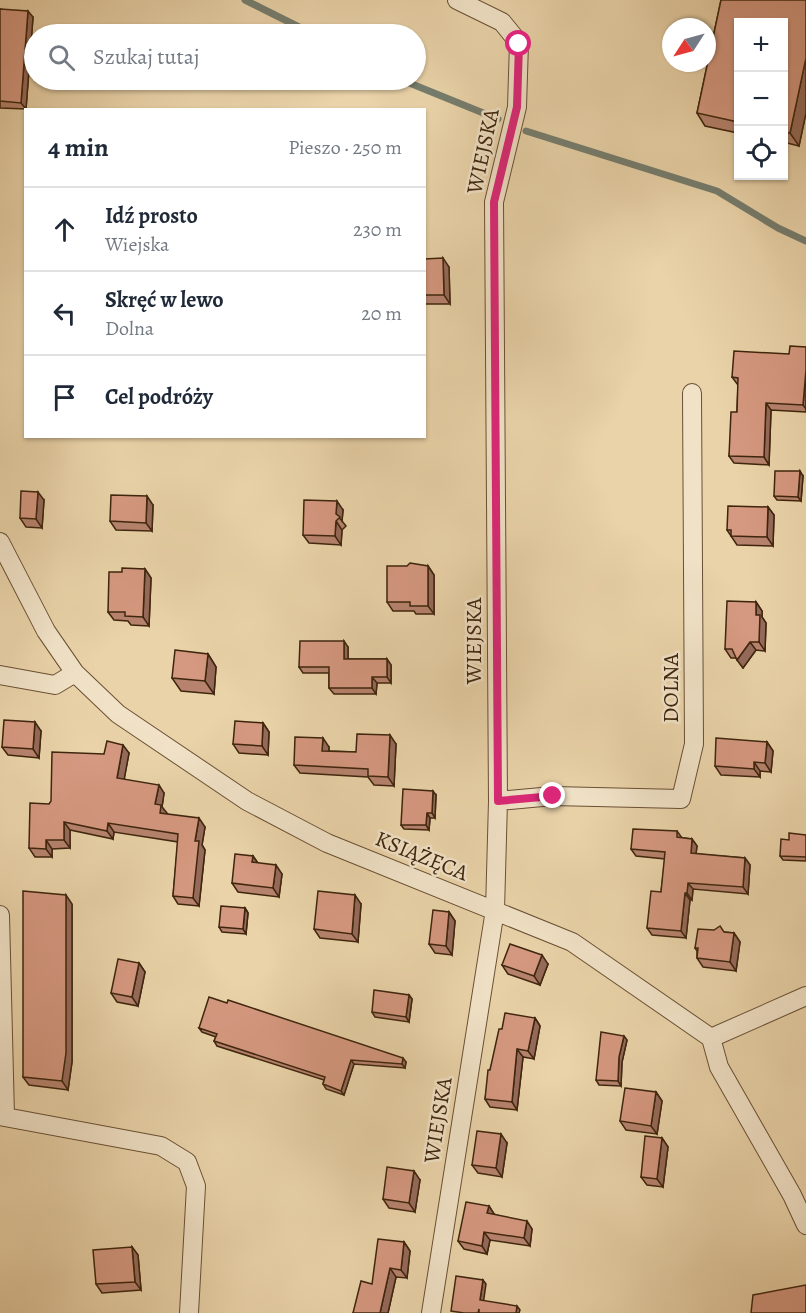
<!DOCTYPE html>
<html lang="pl">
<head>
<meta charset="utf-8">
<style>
	body { margin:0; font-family:Alegreya,serif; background:#f6f6f7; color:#1f2937 }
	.controls { position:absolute; right:18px; top:18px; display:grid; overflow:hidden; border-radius:0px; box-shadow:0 2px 4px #0004 }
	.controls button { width:54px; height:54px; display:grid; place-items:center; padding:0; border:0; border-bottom:2px solid #e0e1e3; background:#fff; color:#1f2937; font:30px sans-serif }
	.compass { position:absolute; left:662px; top:18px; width:54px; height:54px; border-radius:50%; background:#fff; box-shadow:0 2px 4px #0004; rotate:234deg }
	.stop { position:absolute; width:18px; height:18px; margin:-14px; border:4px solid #db2777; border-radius:50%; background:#fff }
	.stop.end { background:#db2777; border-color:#fff; box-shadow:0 2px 6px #0008 }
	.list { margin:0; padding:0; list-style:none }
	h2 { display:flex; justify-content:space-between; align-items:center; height:78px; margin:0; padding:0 24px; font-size:26px }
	h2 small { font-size:20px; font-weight:400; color:#747a83 }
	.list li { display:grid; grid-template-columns:39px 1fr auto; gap:18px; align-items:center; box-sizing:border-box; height:84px; padding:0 24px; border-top:2px solid #e0e1e3 }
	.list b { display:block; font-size:22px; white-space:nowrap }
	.list p { margin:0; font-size:20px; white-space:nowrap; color:#747a83 }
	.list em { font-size:20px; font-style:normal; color:#747a83 }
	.icon { flex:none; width:33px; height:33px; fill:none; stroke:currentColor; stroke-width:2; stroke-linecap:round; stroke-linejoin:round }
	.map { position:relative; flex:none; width:806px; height:1313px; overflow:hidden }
	.search { position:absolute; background:#fff; box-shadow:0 2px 4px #0004; left:24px; top:24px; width:402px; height:66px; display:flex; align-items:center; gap:15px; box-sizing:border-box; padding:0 21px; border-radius:33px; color:#747a83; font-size:22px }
	.panel { position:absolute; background:#fff; box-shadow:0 2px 4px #0004; left:24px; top:108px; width:402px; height:330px; border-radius:0px }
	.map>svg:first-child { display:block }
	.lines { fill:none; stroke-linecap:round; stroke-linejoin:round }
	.stream { stroke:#757d6e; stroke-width:7 }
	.minor-casing { stroke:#695034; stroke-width:20 }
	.minor { stroke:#f1e2c7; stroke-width:18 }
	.wall { fill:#b7836e; stroke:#3e250d; stroke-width:1.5 }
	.shaded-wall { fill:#956a5a; stroke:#3e250d; stroke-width:1.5 }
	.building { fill:#d59880; stroke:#3e250d; stroke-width:1.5 }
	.route { stroke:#db2777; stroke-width:8 }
	.labels { text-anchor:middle; stroke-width:5; stroke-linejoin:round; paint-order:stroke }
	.street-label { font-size:22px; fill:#3e250d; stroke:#f1e2c7 }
</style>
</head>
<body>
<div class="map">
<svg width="806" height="1313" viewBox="0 0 806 1313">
	<rect width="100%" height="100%" fill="#ead3a9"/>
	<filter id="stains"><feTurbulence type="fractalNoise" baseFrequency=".00333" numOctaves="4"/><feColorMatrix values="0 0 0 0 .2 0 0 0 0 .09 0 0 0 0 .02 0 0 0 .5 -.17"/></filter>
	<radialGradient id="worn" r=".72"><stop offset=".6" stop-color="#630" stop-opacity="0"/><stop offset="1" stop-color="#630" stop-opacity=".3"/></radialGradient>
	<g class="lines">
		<path class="stream" d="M245,0L313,34
			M402,80L498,119
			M526,131L717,191L778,228L806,241"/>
		<g class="minor-casing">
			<path id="minor" d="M0,542L46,631L75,673L118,714L247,801L327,843L572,942L711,1038L719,1067L792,1195L806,1225
				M0,675L55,685L75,673
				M498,801L553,796L681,799L694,744L692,393
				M0,915L5,1116
				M711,1038L806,996
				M0,1116L161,1146L187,1162L196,1186L189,1313
				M431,1313L495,910L498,801L494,202L517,107L519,43L502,22L457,0"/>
		</g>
		<use href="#minor" class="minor"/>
	</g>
	<path class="wall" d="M721,0H806V113L799,146L783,142V22H738V133L705,126L697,113Z
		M0,9L33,17L26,109L0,108Z
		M424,259L449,267L450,304H424Z
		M806,347V412L771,410L769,465L734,463L729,456L737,412L738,385L732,377Z
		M803,476L801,501L777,500L774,496Z
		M44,500L42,528L26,527L20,518Z
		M153,505L152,531L116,530L110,521Z
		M768,507L774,515L773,546L737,545L727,530Z
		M343,510L342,521L346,526L342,530L341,545L309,543L303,535Z
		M428,566L434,575V614H416L414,611H393L387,602Z
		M145,569L151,578L149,626L131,625L128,621L114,620L108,612L122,572Z
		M756,602L762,611V617L766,623L765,651L756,650L743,668L736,658H731L725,649Z
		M348,647V659H387L391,665V683H377L376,694H334L329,688V673H303L299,667Z
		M208,654L216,667L214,694L181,691L172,678Z
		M263,723L269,732L268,755L239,753L233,744Z
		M41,731L39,758L8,755L2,747Z
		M767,742L773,751L771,772L760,771V777L721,775L715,766Z
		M396,744L394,786L374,785L368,777L300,773L294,765L329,747V751L356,752Z
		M129,753L124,779L164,793L162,807L167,814L205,827L202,845L205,850L199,906L178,904L173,896L178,842L114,832L113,839L70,830V848L52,849V857H35L29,848L49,804L104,754Z
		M436,795L435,818H430L429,830L404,829L401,825Z
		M677,831L682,838L692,839L697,846L696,854L745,858L750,865L748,894L693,889L692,900H690L686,938L652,935L647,928L661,892L665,859L636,856L631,849Z
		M806,835V861L783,860L780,856L789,840Z
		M253,856L258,863L282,874L279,897L238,892L232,883Z
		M72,904V1062L68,1090L29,1085L23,1077Z
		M361,904L358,942L320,938L314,929Z
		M245,908L248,913L246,934L222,932L219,927Z
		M449,912L455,921L452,955L435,953L429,944Z
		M724,932L734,933L740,942L736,971L703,967L697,958V951L695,948Z
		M139,963L145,972L138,1006L117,1002L111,993Z
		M548,964L540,985L508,974L502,965Z
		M409,995L412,999L409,1022L375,1017L372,1012Z
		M535,1018L540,1026L534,1059L523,1057L517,1110L490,1107L485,1099L490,1070L502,1029Z
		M199,1028L406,1062L405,1068L354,1064L344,1095L326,1089L323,1084L324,1080L217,1046L214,1041L216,1037L202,1032Z
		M627,1040L622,1062L621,1086L599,1085L596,1080Z
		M656,1092L662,1101L657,1134L626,1130L620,1121Z
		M662,1138L668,1147L663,1187L647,1185L641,1177Z
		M507,1143L502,1177L478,1173L472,1165Z
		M420,1180L415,1212L389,1208L383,1199Z
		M489,1206L494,1214L532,1229L530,1246L490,1240L487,1254L464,1249L458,1241Z
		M404,1242L410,1251L407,1278L396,1277L388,1313H353L372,1284Z
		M132,1247L138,1255L141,1290L102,1293L96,1284Z"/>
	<path class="shaded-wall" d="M28,11L33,17L26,109L21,103Z
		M806,58V113L799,146L790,133Z
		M443,258L449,267L450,304L444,295Z
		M806,370V409L803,405Z
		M766,403L771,410L769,465L764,457Z
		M800,471L803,476L801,501L798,497Z
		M38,492L44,500L42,528L36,519Z
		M147,496L153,505L152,531L146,523Z
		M337,501L343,510L342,521L336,514Z
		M768,507L774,515L773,546L767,537Z
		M336,521L342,530L341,545L335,536Z
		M428,566L434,575V614L428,606Z
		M145,569L151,578L149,626L143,617Z
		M756,602L762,611V617L766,623L765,651L759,642L756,615Z
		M344,641L348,647V665L344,659Z
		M750,642L756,650L743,668L737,660Z
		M208,654L216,667L214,694L205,681Z
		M387,659L391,665V683L387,677Z
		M372,677L377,683L376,694L372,688Z
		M35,722L41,731L39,758L33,749Z
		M263,723L269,732L268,755L262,746Z
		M390,735L396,744L394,786L388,777Z
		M323,738L329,747L328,760L322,751Z
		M767,742L773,751L771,772L765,763Z
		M123,745L129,753L123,786L117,778Z
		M754,762L760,771V777L754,769Z
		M159,785L164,793L162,807L167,813L166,822L155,804Z
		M433,791L436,795L435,818L432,813Z
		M427,813L430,818L429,830L426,825Z
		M199,818L205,827L202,845L205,850L199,906L193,898L195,841Z
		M64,822L70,830V848L64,840Z
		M108,823L114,832L113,839L107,831Z
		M692,839L697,846L695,860L691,853Z
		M46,840L52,849V857L46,849Z
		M253,856L259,865L252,862Z
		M745,858L750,865L748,894L743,887Z
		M276,865L282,874L279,897L273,888Z
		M688,883L693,889L692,900L687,893Z
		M685,893L690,900L686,938L681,931Z
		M66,895L72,904V1062L68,1090L62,1081Z
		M355,895L361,904L358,942L352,934Z
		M245,908L248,913L246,934L243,929Z
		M449,912L455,921L452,955L446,946Z
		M734,933L740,942L736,971L730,962Z
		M542,955L548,964L540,985L534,976Z
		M139,963L145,972L138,1006L132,997Z
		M409,995L412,999L409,1022L406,1017Z
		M535,1018L540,1026L534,1059L528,1051Z
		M624,1036L627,1040L622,1062L621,1086L618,1081L619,1057Z
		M517,1049L523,1057L517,1110L512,1102Z
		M403,1058L406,1062L405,1068L402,1064Z
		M351,1060L354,1064L344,1095L341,1091Z
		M656,1092L662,1101L657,1134L651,1126Z
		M501,1134L507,1143L502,1177L496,1168Z
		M662,1138L668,1147L663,1187L657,1179Z
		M414,1171L420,1180L415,1212L409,1203Z
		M489,1206L494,1214L493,1221L487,1213Z
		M527,1221L532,1229L530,1246L524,1238Z
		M484,1232L490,1240L487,1254L482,1246Z
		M404,1242L410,1251L407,1278L401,1270Z
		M132,1247L138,1255L141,1290L135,1282Z
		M390,1268L396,1277L388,1313H380Z
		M483,1280L486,1284L483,1305L480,1300Z
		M517,1306L520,1310L519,1313H516Z"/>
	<path class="building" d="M721,0H806V58L790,133L783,132V22H738V122L697,113Z
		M0,9L28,11L21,103L0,101Z
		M443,258L444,295H424V259Z
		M790,346L806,347V370L803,405L766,403L764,457L729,456L731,412H737L738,378L732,377L734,351L789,354Z
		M775,471H800L798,497L774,496Z
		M21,491L38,492L36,519L20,518Z
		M111,495L147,496L146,523L110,521Z
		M304,500L337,501L336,514L340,517L336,521L335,536L303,535Z
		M728,506L768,507L767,537L731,536V530H727Z
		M410,563L428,566V606H410V602H387V566H407Z
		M122,568L145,569L143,617L125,616V612H108L109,572H122Z
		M727,601L756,602V615H760L759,642H750L737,660L732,649H725Z
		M300,641H344V659H387V677H372V688H329V667H299Z
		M175,650L208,654L205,681L172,678Z
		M4,720L35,722L33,749L2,747Z
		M235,721L263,723L262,746L233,744Z
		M357,734L390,735L388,777L368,776V769L294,765L295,737L323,738L322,751L356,752Z
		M716,738L767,742L765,763L754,762V769L715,766Z
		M107,741L123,745L117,778L159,785L155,804L161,805L160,813L199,818L195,841H199L193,898L173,896L178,834L108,823L107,831L64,822V840H46V849L29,848L30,803L49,804L51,801L52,752L104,754Z
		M403,789L433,791L432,813H427L426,825H401Z
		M633,829L677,831V837L692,839L691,853L745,858L743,887L688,883L687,893H685L681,931L647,928L651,891L661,892L665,852L631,849Z
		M789,833L806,835V857L780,856L781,839L789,840Z
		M235,854L253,856L252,862L276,865L273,888L232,883Z
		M23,891L66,895V1053L62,1081L23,1077Z
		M318,891L355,895L352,934L314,929Z
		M221,906L245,908L243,929L219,927Z
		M433,910L449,912L446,946L429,944Z
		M720,926L724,932L734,933L730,962L697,958L698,948H695L698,929L714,930Z
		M510,944L542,955L534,976L502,965Z
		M118,959L139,963L132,997L111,993Z
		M374,990L409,995L406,1017L372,1012Z
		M209,997L227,1003L228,1000L403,1058L402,1064L351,1060L341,1091L323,1084L325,1077L214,1041L217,1034L199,1028Z
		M505,1013L535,1018L528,1051L517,1049L512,1102L485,1099L488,1070H490L499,1029H502Z
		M601,1032L624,1036L619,1057L618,1081L596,1080Z
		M625,1088L656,1092L651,1126L620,1121Z
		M477,1131L501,1134L496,1168L472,1165Z
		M645,1136L662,1138L657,1179L641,1177Z
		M387,1167L414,1171L409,1203L383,1199Z
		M466,1202L489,1206L487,1213L527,1221L524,1238L484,1232L482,1246L458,1241Z
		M378,1239L404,1242L401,1270L390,1268L380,1313H353L361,1281L372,1284Z
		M132,1247L135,1282L96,1284L93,1250Z
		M456,1276L483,1280L480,1300L517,1306L516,1313H479V1309L478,1313H464L451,1311Z
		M806,1285V1313H751L753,1295Z"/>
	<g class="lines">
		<path class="route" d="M519,44L517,107L494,202L498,801L553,796"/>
	</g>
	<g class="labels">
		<g class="street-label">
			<text transform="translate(482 151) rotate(-78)" y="8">WIEJSKA</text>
			<text transform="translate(473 641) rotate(-90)" y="8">WIEJSKA</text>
			<text transform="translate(670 688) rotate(-90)" y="8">DOLNA</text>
			<text transform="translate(422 855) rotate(22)" y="8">KSIĄŻĘCA</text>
			<text transform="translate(437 1120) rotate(-81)" y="8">WIEJSKA</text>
		</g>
	</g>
	<rect width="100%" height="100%" filter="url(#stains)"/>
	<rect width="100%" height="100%" fill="url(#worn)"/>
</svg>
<div class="controls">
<button>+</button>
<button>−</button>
<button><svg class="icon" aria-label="locate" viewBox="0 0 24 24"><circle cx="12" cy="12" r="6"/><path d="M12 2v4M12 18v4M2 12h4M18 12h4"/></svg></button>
</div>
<svg class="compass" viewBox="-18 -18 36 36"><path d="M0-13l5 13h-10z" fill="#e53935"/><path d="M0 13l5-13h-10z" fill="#747a83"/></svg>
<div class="stop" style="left:519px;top:44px"></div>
<div class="stop end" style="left:553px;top:796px"></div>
<div class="search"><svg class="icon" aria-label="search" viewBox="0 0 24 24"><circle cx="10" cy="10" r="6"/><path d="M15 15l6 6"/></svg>Szukaj tutaj</div>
<section class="panel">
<h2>4 min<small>Pieszo · 250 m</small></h2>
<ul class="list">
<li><svg class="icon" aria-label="ahead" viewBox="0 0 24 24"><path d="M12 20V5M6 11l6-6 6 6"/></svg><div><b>Idź prosto</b><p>Wiejska</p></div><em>230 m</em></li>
<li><svg class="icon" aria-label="left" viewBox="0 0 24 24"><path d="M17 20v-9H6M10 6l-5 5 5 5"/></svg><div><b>Skręć w lewo</b><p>Dolna</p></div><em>20 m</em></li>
<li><svg class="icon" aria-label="arrive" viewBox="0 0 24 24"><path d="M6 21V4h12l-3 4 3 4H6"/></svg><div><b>Cel podróży</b></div></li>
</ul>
</section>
</div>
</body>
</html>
